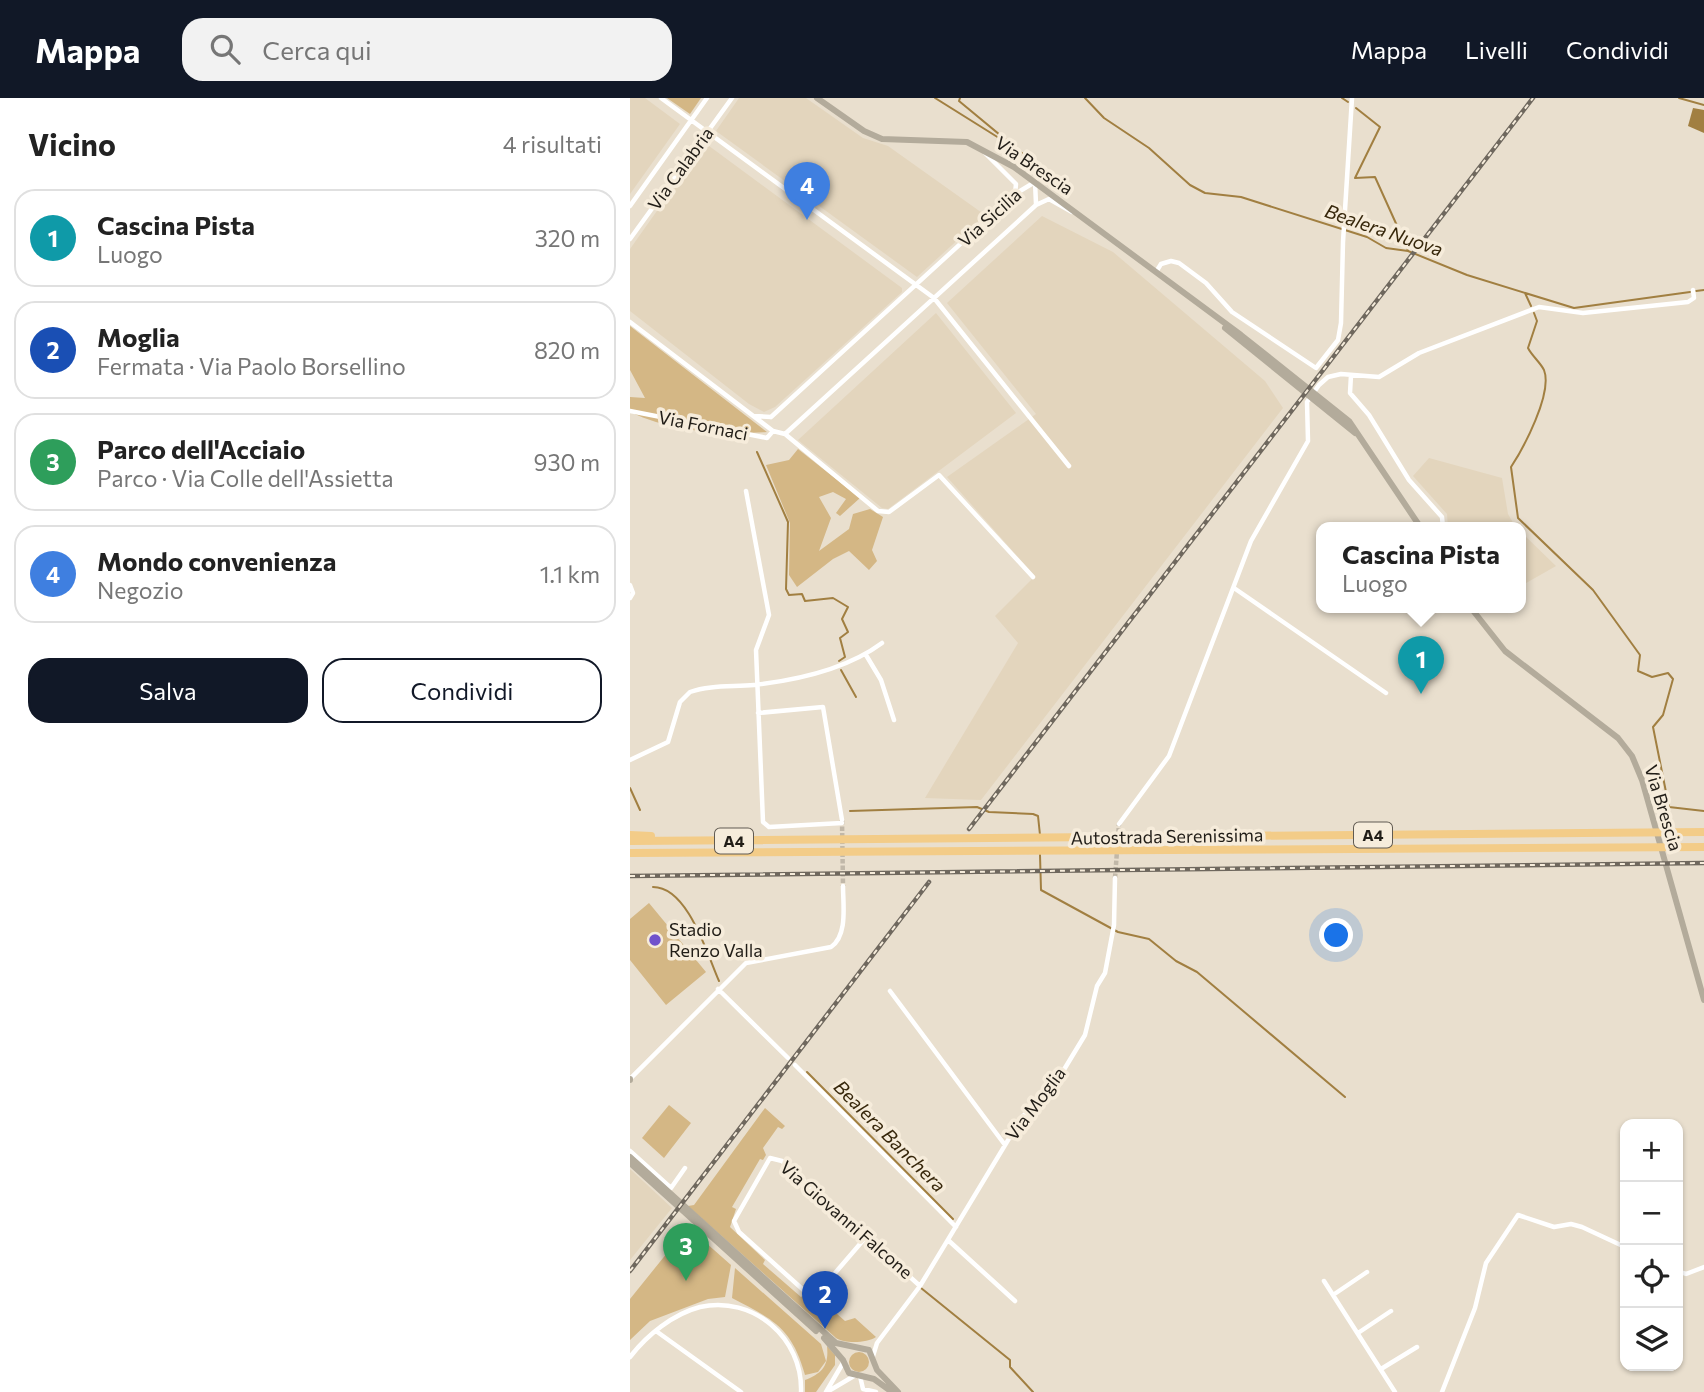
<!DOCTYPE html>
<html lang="it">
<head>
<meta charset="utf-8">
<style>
	body { margin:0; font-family:Commissioner,sans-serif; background:#f2f2f2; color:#222 }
	.controls { position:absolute; right:21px; bottom:21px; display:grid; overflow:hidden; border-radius:14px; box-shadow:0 2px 5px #0004 }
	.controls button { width:63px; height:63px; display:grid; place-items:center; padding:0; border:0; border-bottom:2px solid #e0e0e0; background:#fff; color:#222; font:35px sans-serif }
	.you { position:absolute; left:707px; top:838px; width:24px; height:24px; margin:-18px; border:5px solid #fff; border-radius:50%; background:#1a73e8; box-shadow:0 0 0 10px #1a73e833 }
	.badge { display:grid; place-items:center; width:46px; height:46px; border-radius:50%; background:#111827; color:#fff; font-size:23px; font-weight:700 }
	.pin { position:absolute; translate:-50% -58px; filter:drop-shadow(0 2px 4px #0008) }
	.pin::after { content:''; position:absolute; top:37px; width:24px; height:21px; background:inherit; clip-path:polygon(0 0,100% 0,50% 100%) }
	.popup { position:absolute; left:686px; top:424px; width:210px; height:91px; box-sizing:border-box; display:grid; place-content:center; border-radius:14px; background:#fff; filter:drop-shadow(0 2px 5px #0005); font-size:23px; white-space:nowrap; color:#767676 }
	.popup b { font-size:26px; color:#222 }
	.popup::after { content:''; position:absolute; left:50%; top:100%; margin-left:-14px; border:14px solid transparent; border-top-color:#fff }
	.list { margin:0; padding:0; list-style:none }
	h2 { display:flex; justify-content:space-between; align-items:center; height:91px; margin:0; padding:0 28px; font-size:30px }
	h2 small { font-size:23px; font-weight:400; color:#767676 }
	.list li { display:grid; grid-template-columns:46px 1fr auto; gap:21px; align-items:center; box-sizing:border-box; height:98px; margin:0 14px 14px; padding:0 14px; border:2px solid #e0e0e0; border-radius:21px }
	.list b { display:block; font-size:26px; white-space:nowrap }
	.list p { margin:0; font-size:23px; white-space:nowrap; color:#767676 }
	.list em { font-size:23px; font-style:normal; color:#767676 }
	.actions { display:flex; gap:14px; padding:21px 28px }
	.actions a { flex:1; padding:16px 0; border:2px solid #111827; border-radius:21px; text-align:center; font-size:24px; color:#111827 }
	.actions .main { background:#111827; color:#fff }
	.icon { flex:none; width:38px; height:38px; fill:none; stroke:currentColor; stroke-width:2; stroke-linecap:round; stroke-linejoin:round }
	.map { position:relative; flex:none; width:1074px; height:1294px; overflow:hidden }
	header { display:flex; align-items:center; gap:42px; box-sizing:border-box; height:98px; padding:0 35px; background:#111827; color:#fff }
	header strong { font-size:33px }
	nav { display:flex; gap:38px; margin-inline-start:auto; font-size:24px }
	.search { width:490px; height:63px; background:#f2f2f2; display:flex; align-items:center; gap:18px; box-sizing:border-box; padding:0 24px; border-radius:21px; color:#767676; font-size:26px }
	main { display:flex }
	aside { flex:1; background:#fff }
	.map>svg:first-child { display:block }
	.built { fill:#e3d5bd }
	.green { fill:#d4b785 }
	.water { fill:#a17f41 }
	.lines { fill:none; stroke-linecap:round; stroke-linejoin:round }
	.stream { stroke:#a17f41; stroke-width:2 }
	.street-tunnel { stroke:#c1b8a9; stroke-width:4.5; stroke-dasharray:4.5 2; stroke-linecap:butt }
	.street { stroke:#fff; stroke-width:4.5 }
	.secondary { stroke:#b3ab9b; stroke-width:6 }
	.highway { stroke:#f3cc88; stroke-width:8 }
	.rail-casing { stroke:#6f685e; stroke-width:4.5 }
	.rail { stroke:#f6ecdb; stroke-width:2; stroke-dasharray:5; stroke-linecap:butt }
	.poi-dot { fill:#7051cb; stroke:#f6ecdb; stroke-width:2.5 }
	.labels { text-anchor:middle; stroke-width:7; stroke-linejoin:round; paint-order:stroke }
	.shield { fill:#f6ecdb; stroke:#615b52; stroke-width:2 }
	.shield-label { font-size:16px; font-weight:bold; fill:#211d17 }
	.street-label { font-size:18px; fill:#211d17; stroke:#f6ecdb }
	.poi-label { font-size:18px; fill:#211d17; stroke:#f6ecdb; text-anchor:start }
	.water-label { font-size:19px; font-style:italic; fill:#37270b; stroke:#f6ecdb }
</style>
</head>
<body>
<header>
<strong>Mappa</strong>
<div class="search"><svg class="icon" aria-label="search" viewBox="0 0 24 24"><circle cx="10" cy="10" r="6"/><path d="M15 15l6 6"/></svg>Cerca qui</div>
<nav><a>Mappa</a><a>Livelli</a><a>Condividi</a></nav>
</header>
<main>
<aside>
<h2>Vicino<small>4 risultati</small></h2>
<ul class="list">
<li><span class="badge" style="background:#0f9aa8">1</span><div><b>Cascina Pista</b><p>Luogo</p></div><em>320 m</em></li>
<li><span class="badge" style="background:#1a4fb4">2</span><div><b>Moglia</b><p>Fermata · Via Paolo Borsellino</p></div><em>820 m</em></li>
<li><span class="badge" style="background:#2e9e5b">3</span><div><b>Parco dell'Acciaio</b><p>Parco · Via Colle dell'Assietta</p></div><em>930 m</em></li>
<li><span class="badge" style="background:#3f7fe0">4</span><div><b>Mondo convenienza</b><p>Negozio</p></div><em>1.1 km</em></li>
</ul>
<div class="actions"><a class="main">Salva</a><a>Condividi</a></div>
</aside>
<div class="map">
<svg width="1074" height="1294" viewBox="0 0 1074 1294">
	<rect width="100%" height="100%" fill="#e9dfce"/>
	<path class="built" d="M0,0H15L50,26L0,96Z
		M109,0H176L233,40L258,48L355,117L287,179L86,33Z
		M75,45L272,190V194L145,309L134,314L119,306L0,213V151Z
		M412,118L483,154L635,283L653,310L351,702L295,700L388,545L365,518L405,478L317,379L406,316L317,205Z
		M306,215L386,315L258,411L252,410L168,342Z
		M799,360L872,380L878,416L886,430H818L817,416L783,378Z
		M891,434L926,468L891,488Z
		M0,1071L42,1110L0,1162Z"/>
	<path class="green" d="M37,0H71L60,16Z
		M0,228L137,334C90,337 43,334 0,314V299L15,300L0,272Z
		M168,351L230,400L210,418L206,415L216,401L203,394L189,399L201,420L189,453L219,431L223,416L240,411L253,419L242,452L247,463L239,472L219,453L203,461L167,489L159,477L160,425L136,367L159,362Z
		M19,805L76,874L36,907L0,862V821Z
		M39,1007L61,1025L34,1060L12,1040Z
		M135,1010L155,1028L152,1031L148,1029L133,1050L136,1057L133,1062L130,1061L102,1109L106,1111L100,1129L135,1162L133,1166L171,1199L174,1197L182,1202L189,1200L215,1223L225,1220L246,1239C237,1245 215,1246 206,1240L58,1108L64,1107Z
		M58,1129L101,1167L95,1199L78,1201L20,1223L0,1242V1201Z
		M105,1170L191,1246L196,1263L188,1274L175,1277C162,1229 142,1221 102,1200Z
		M197,1248L205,1257V1267L186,1294H175V1282C193,1275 199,1267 197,1248Z
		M219 1264a10 10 0 1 1 20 0a10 10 0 1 1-20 0Z"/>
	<path class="water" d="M1063,10L1074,12V35L1058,28Z"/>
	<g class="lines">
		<path class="stream" d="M305,0L369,40L391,59L393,56L329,3L330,0
			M455,0L474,20L519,50L560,87L575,95L611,99L737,139L756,150L778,153L837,177L944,210L1060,194
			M712,0L718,4
			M1049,0L1074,7
			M726,10L750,29L725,80L745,79L778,152
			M1066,193L1074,192
			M895,195L901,208
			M904,215L907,223L898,250C902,258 910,264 914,272C923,295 893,351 881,369L888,420L963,492L1010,557L1008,573L1022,579L1038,575L1043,581L1033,617L1023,629L1039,709L1074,713
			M127,354L158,424L156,491L159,497L172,496L175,503L203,500L218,509L212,521L218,534L210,540L215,559L209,563
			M211,572L226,599
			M0,690L10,712
			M220,713L347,709L359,714L403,716L408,718L410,737
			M410,757L411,792L488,834L519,841L546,863L567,874L715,999
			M23,789C58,789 77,856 89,883
			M177,974L323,1121
			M291,1190L380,1262V1269L403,1294"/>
		<path class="street-tunnel" d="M212,722L213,788
			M485,780L489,726"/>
		<path class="street" d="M31,0L304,200L439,368
			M355,55L386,86L385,96
			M0,108L77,0
			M0,141L102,0
			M526,174L531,166L541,163L549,165L576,185L602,214L686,270L708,242L711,225L713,144L722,0
			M0,224L143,333L155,336L248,413L259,414L309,377L403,479
			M721,277L720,295L739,317L779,382L812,419L813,430
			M0,313L137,340L143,333
			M124,318L141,319
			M141,319L385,96L405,84L406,106
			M155,336L406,107L419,101L442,114
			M116,393L139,517L126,552L133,724L139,729L212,725
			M0,487L3,495L0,500
			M604,490L756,595
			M236,557L251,582L264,622
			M128,615L193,609L212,722
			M0,662L38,644L50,604L60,594C79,587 103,589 124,587C168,582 217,571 252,545
			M489,726L539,658L621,443L678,343L677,304L689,287L698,279L711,276L749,279L789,255L909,209L953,215L1058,204L1064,200L1063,192
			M88,891L158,960
			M260,893L375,1047
			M165,967L326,1129
			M0,981L116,865L201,849C218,837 213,807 213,788
			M0,1053L41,1090L55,1070
			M236,1139L187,1196L179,1197L109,1134L104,1123L140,1060L152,1063L290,1188
			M318,1142L385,1203
			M1048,1173L1056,1176L1074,1169
			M694,1183L765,1294
			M703,1197L737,1174
			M26,1233L111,1294
			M728,1235L761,1213
			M243,1258L247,1245L290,1188L392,1019L421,993L455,937L467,888L475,875L484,827L485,780
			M0,1259C17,1237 43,1216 70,1209C123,1197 173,1240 171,1294
			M751,1271L787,1249
			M230,1278L233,1291L246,1294
			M196,1294L213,1265
			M197,1294L224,1278
			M812,1294L845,1210L856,1165L888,1117L924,1129L941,1126L952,1129L995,1149"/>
		<path class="secondary" d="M187,0L234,33L252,41L337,44L384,69L611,237L719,323L791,430
			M595,230L725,335
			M841,510L875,553L988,640L1002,658L1012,682L1074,902
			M0,982V981
			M0,1059L206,1245L239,1252L247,1272L268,1294
			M0,1065L186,1233
			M194,1240L213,1262L219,1275L244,1281L262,1294"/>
		<path class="highway" d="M0,737L21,738
			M0,743L1074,734
			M0,755L1074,749"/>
		<g class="rail-casing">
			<path id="rail" d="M339,731L903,0
				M0,778L1074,765
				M0,1173L299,784"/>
		</g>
		<use href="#rail" class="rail"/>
	</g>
	<circle class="poi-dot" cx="25" cy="842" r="7"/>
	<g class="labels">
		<g class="shield">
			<rect x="724" y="724.5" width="38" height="25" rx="5"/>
			<rect x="85" y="730.5" width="38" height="25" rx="5"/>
		</g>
		<g class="shield-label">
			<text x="743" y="743">A4</text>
			<text x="104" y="749">A4</text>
		</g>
		<g class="street-label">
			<text transform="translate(404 68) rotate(34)" y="6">Via Brescia</text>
			<text transform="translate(51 71) rotate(-54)" y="6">Via Calabria</text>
			<text transform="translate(360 120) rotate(-42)" y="6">Via Sicilia</text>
			<text transform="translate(73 328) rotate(11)" y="6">Via Fornaci</text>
			<text transform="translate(1033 710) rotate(73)" y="6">Via Brescia</text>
			<text transform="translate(537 739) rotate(-1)" y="6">Autostrada Serenissima</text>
			<text transform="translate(406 1006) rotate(-53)" y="6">Via Moglia</text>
			<text transform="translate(216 1122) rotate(41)" y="6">Via Giovanni Falcone</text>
		</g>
		<g class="poi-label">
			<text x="39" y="838">Stadio<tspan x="39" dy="21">Renzo Valla</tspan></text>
		</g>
		<g class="water-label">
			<text transform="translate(754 132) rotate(19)" y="7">Bealera Nuova</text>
			<text transform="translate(260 1038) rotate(45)" y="7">Bealera Banchera</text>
		</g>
	</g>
</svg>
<div class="controls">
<button>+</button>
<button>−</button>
<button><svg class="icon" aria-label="locate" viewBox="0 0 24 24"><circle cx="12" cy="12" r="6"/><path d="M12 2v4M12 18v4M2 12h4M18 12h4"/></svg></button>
<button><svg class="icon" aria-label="layers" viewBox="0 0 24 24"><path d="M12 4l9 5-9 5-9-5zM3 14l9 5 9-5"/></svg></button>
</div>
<div class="you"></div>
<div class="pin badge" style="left:791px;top:596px;background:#0f9aa8">1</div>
<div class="popup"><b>Cascina Pista</b>Luogo</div>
<div class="pin badge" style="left:195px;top:1231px;background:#1a4fb4">2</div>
<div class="pin badge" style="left:56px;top:1183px;background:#2e9e5b">3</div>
<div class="pin badge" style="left:177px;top:122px;background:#3f7fe0">4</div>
</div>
</main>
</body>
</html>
